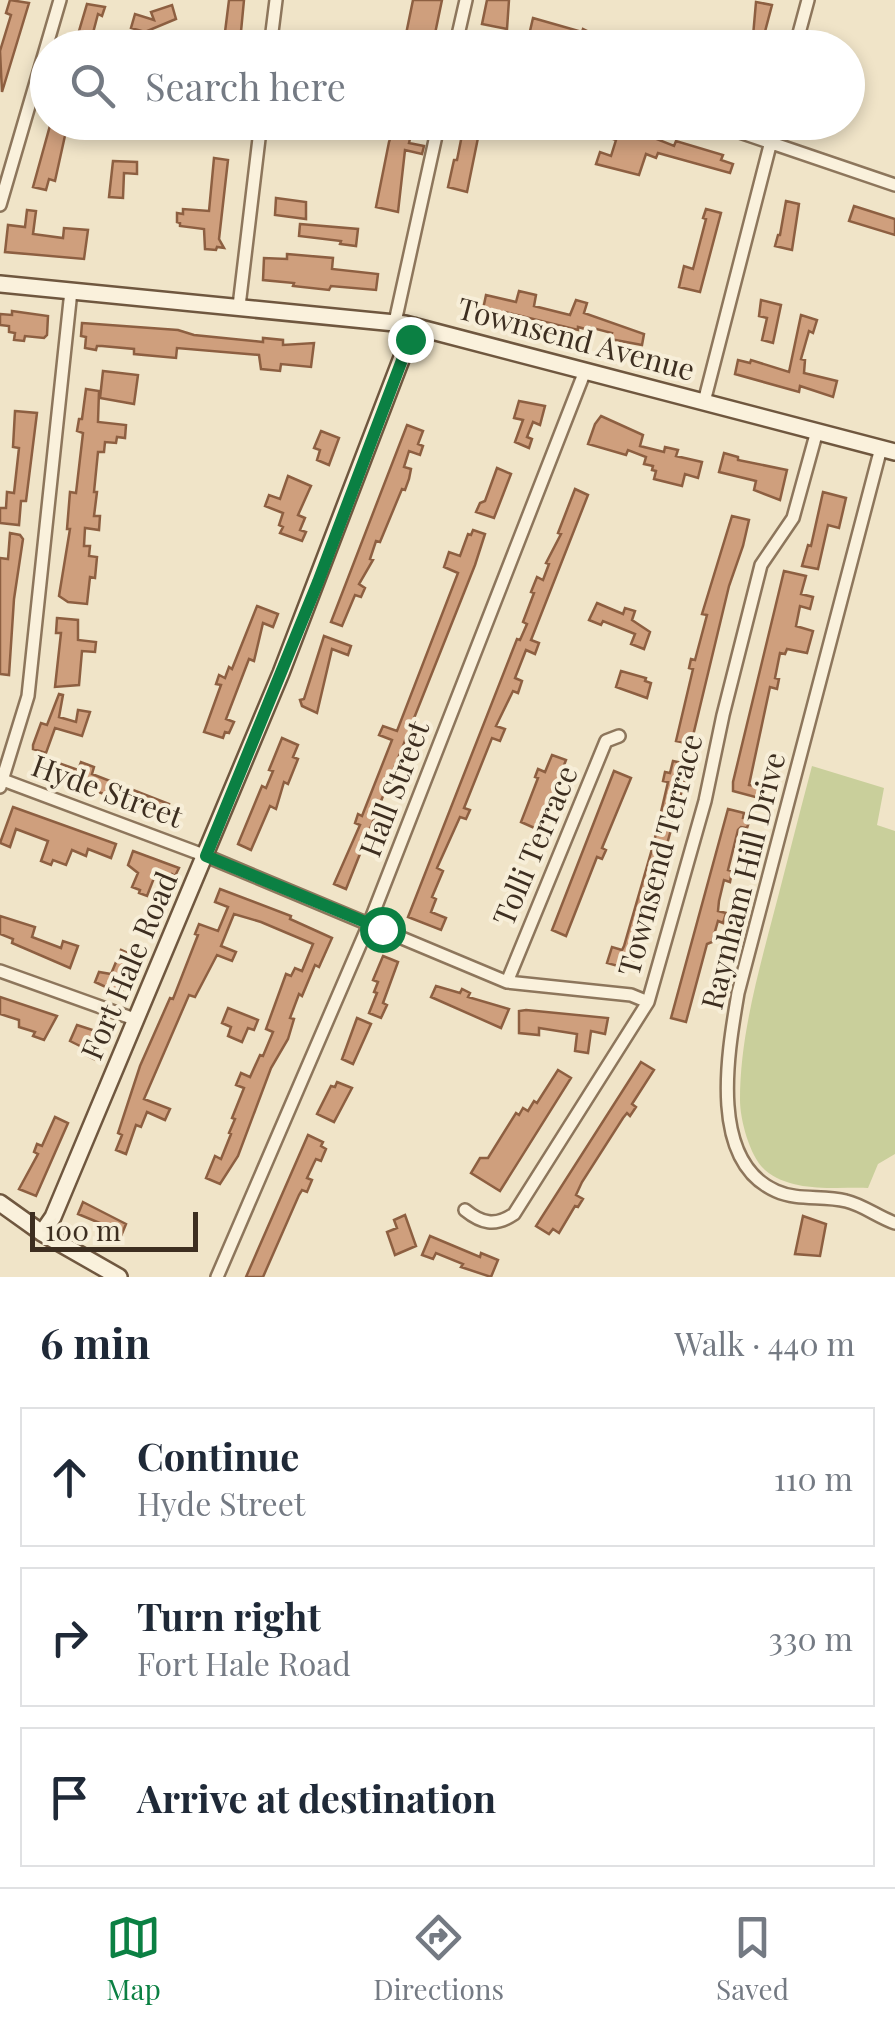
<!DOCTYPE html>
<html lang="en">
<head>
<meta charset="utf-8">
<style>
	body { margin:0; font-family:"Playfair Display",serif; background:#f6f6f7; color:#1f2937 }
	.scale { position:absolute; left:30px; bottom:25px; width:168px; box-sizing:border-box; padding-left:10px; border:5px solid #3d2e20; border-top:0; font-size:28px; line-height:35px; white-space:nowrap; color:#3d2e20; -webkit-text-stroke:8px #f7eed8; paint-order:stroke }
	.stop { position:absolute; width:30px; height:30px; margin:-22px; border:8px solid #0b8043; border-radius:50%; background:#fff }
	.stop.end { background:#0b8043; border-color:#fff; box-shadow:0 2px 10px #0008 }
	.list { margin:0; padding:0; list-style:none }
	h2 { display:flex; justify-content:space-between; align-items:center; height:130px; margin:0; padding:0 40px; font-size:42px }
	h2 small { font-size:32px; font-weight:400; color:#747a83 }
	.list li { display:grid; grid-template-columns:65px 1fr auto; gap:30px; align-items:center; box-sizing:border-box; height:140px; margin:0 20px 20px; padding:0 20px; border:2px solid #e0e1e3; border-radius:0px }
	.list b { display:block; font-size:38px; white-space:nowrap }
	.list p { margin:0; font-size:32px; white-space:nowrap; color:#747a83 }
	.list em { font-size:32px; font-style:normal; color:#747a83 }
	.icon { flex:none; width:55px; height:55px; fill:none; stroke:currentColor; stroke-width:2; stroke-linecap:round; stroke-linejoin:round }
	.map { position:relative; flex:none; width:895px; height:1277px; overflow:hidden }
	.search { position:absolute; background:#fff; box-shadow:0 5px 15px #0003; left:30px; right:30px; top:30px; height:110px; display:flex; align-items:center; gap:25px; box-sizing:border-box; padding:0 35px; border-radius:55px; color:#747a83; font-size:38px }
	.sheet { height:610px; background:#fff }
	nav { display:flex; justify-content:space-around; align-items:center; box-sizing:border-box; height:140px; border-top:2px solid #e0e1e3; background:#fff; font-size:28px; color:#747a83 }
	nav a { display:grid; justify-items:center; gap:5px }
	nav .on { color:#0b8043 }
	.map>svg:first-child { display:block }
	.green { fill:#c9cf9b }
	.building { fill:#cf9f7d; stroke:#8d5f41; stroke-width:2.5 }
	.lines { fill:none; stroke-linecap:round; stroke-linejoin:round }
	.street-casing { stroke:#8d765c; stroke-width:16 }
	.secondary-casing { stroke:#6f573f; stroke-width:20 }
	.street { stroke:#faf1dc; stroke-width:11 }
	.secondary { stroke:#faf1dc; stroke-width:15 }
	.route { stroke:#0b8043; stroke-width:12 }
	.labels { text-anchor:middle; stroke-width:8; stroke-linejoin:round; paint-order:stroke }
	.street-label { font-size:30px; fill:#3d2e20; stroke:#f7eed8 }
</style>
</head>
<body>
<div class="map">
<svg width="895" height="1277" viewBox="0 0 895 1277">
	<rect width="100%" height="100%" fill="#f0e4c8"/>
	<path class="green" d="M812,766L884,788L877,825L895,831V1154L878,1164L868,1188C834,1187 792,1193 765,1170C750,1157 740,1120 740,1100C740,1044 754,989 768,935C783,879 797,822 812,766Z"/>
	<path class="building" d="M10,0L29,3L2,92L0,51L11,15L6,13Z
		M229,0H244L240,42L224,40Z
		M413,0H442L432,48L404,44Z
		M487,0H509L507,29L482,24Z
		M756,2L772,5L762,43L768,44L767,48H738L740,37L753,36Z
		M87,4L105,7L102,16L98,14L89,48H74Z
		M172,5L176,19L145,32L131,28L135,14L154,20L151,12Z
		M533,18L582,32L583,29L622,48H584L530,31Z
		M51,122H68L55,181L49,179L46,190L33,187Z
		M396,122H414L409,143L424,146L422,154L405,150L398,212L376,207L389,142Z
		M596,122L629,128L674,146L676,141L723,155L721,160L733,164L730,173L658,153L656,158L646,154L639,175L596,164L600,152L611,156L616,140L593,132Z
		M464,125L480,128L467,192L448,187L454,160H457Z
		M214,158L228,160L219,239L224,248L217,247L216,250L205,249L204,229L180,226V223L177,222V213L183,214V209L209,211Z
		M113,161L137,162V174L124,173L123,198L109,197Z
		M276,198L306,202V219L275,215Z
		M786,201L799,204L792,250L775,246L778,235H780Z
		M854,206L895,219V235L849,221Z
		M706,209L721,213L700,292L679,287L684,266L693,269L706,219L703,218Z
		M27,210L36,211L33,234L63,238L64,228L88,230L84,259L5,252L8,225L25,227Z
		M300,224L358,229L356,246L340,244L341,241L299,236Z
		M287,254L333,258L332,269L378,274L376,290L331,286L329,290L293,286L294,283L263,280L264,258L287,259Z
		M519,291L536,295L534,306L570,315L576,300L587,303L584,313L644,334L642,345L610,339L612,333L589,327V330L578,327V330L505,312L504,315L497,314L496,317L482,314L486,295L516,302Z
		M761,300L781,305L773,343L762,340L767,318L759,316Z
		M12,311L48,316L47,335L44,338L25,336L24,341L14,340L15,333L9,332V326L0,325V314L12,315Z
		M801,315L817,320L813,333L809,331L801,359L805,360L804,373L837,381L833,397L800,386L799,392L735,374L738,360L750,363L751,360L789,372Z
		M82,323L178,330L194,335L263,342V338L283,340V345L314,343L311,367L281,364L280,371L261,369L259,355L177,348L176,358L134,354V349L102,346H97L96,350L85,348L86,337L81,336Z
		M103,371L138,375L134,404L100,398Z
		M86,389L99,391L98,422L126,425L125,438L117,437L116,443L105,442L104,452H98L94,492H97L94,516H100L99,530L85,528L84,546H90L89,556L97,557L95,578L90,577L87,604L68,602L59,596L70,529H67L70,492L76,493L83,433L77,431L79,419H82Z
		M519,401L545,406L540,425L533,422L527,437L532,439L529,448L515,442L523,420L514,418Z
		M15,411L37,413L26,501H21L19,525L0,523V508H6L7,492L14,493L19,448L13,447Z
		M601,416L643,435L640,446L664,452L665,447L678,450L676,456L702,462L698,478L685,474L682,486L654,479L656,471L652,470L653,466L644,464L646,457L628,450L626,455L588,444L595,424Z
		M407,425L423,431L418,444L423,446L420,455L409,451L404,467L411,469L409,479L405,490L402,489L380,542L376,541L370,559L373,560L359,584L365,588L361,597L355,595L342,626L331,622Z
		M321,431L339,438L329,465L317,460L320,450L314,448Z
		M724,453L738,457V460L787,470L780,500L754,490L756,481L719,472Z
		M497,468L511,474L494,518L476,512L480,503L485,501Z
		M288,476L311,486L298,515L305,518L300,530L306,532L302,541L280,533L283,527L279,525L283,513L265,506L269,495L280,499Z
		M575,489L588,495L531,640L539,643L535,654L526,650L515,678L522,681L518,693L513,691L496,726L505,729L500,741L492,738L464,808L470,810L466,819L460,817L437,868L443,871L432,897L436,899L431,912L446,918L441,930L408,917L517,639L520,640L527,624L523,622L534,593L531,592L537,577L543,580L549,564L546,563L561,534L558,533Z
		M823,492L846,498L839,528L828,525L818,569L802,566L808,545L811,546Z
		M732,516L749,520L743,546L729,586L691,744L676,741L693,669L689,668L691,659L695,660L707,615L702,614Z
		M473,530L485,534L475,565L346,889L334,884L360,825L355,823L358,814L362,816L392,740L379,735L383,726L397,731L458,573L444,567L449,552L460,556L468,534L471,535Z
		M10,533L20,535L23,539L14,599L9,675L0,674V558L8,559Z
		M784,571L806,576L801,594L813,597L810,609L800,606L796,626L813,631L807,653L787,649L785,654L780,653L775,678L779,679L777,689L770,687L749,785L761,787L759,798L733,791V782Z
		M597,603L623,614L625,608L635,611L632,620L650,632L644,649L631,644L635,634L603,621L601,625L589,620Z
		M257,606L278,614L273,627L263,623L254,661L249,659L226,719L234,722L229,733L225,732L223,738L204,732L221,685L216,684L219,675L225,678L229,667L232,669Z
		M57,618L78,620V640L96,642L95,652L82,651L79,685L55,687L61,633H56Z
		M324,636L351,646L348,655L332,649L317,713L302,706L300,700L304,699Z
		M621,671L646,678L645,681L651,683L647,698L616,687Z
		M59,694L63,695L59,717L76,722L78,710L90,712L82,736L55,728L46,753L33,749V745L41,723L47,725Z
		M282,738L298,745L293,757L298,759L288,784L284,782L276,809L270,806L251,850L238,844L262,786L266,788L273,771L269,770Z
		M552,755L566,760L539,830L521,822L538,778L535,777L538,769L545,772Z
		M53,761L78,770L81,762L94,767L92,774L169,804L165,816L48,774Z
		M673,761L687,764L684,783L632,970L607,963L612,947L622,950L624,946L654,842L668,782L663,781L665,772L670,773Z
		M614,771L631,778L602,848L606,850L602,859L597,857L566,936L552,930Z
		M13,807L116,844L111,858L88,849L86,856L72,850L66,865L53,860L51,865L41,861L48,841L16,829L10,847L0,843Z
		M728,809L744,813L743,818L750,819L747,828L741,827L738,830L728,870L732,871L730,882L724,880L719,901L718,911L726,913L723,923L718,921L712,942L707,944L686,1022L671,1018Z
		M133,851L179,868L175,876L172,874L168,883L154,878L147,896L139,893L140,890L132,887L138,873L128,865Z
		M220,889L291,916L290,919L332,938L319,967L315,965L302,996L299,994L290,1018L294,1019L288,1039L271,1068L238,1156L220,1184L206,1178L215,1156L221,1159L231,1134L229,1133L235,1119L232,1118L244,1088L236,1085L241,1073L250,1077L260,1055L263,1056L273,1032L266,1029L286,974L291,976L295,968L302,971L313,944L261,922L234,914L221,946L236,952L232,961L217,955L195,997L189,995L144,1099L170,1109L165,1120L147,1112L141,1127L136,1125L126,1154L116,1150L122,1135L118,1133L140,1066L170,998L173,999L198,935L195,934L199,924L218,931L228,907L215,902Z
		M0,916L35,927L32,937L61,948L63,941L78,946L70,968L12,943L13,939L0,934Z
		M121,950L141,959L137,969H130L121,994L95,982L99,972L111,974Z
		M383,956L398,962L383,1003L387,1005L381,1018L369,1013L377,993L374,992L378,982L373,980Z
		M436,986L460,993L462,989L470,993L468,997L509,1009L501,1028L431,997Z
		M0,997L57,1016L44,1040L33,1036L35,1032L19,1027V1020L0,1014Z
		M228,1008L258,1020L254,1030L248,1028L242,1042L228,1036L231,1027L222,1023Z
		M526,1010L608,1018L605,1034L591,1031L588,1053L575,1051L577,1034L539,1028V1035L519,1033V1011Z
		M357,1018L371,1024L353,1064L342,1059Z
		M77,1025L105,1034L94,1059L80,1052L82,1047L70,1041Z
		M641,1062L654,1070L632,1104L636,1107L630,1116L627,1113L623,1118L582,1182L576,1195L583,1199L578,1207L575,1206L559,1233L553,1229L549,1234L536,1226Z
		M558,1070L571,1078L500,1191L471,1173L480,1158H488L516,1113L519,1115L523,1108L528,1111L534,1101L537,1103Z
		M337,1082L352,1088L334,1122L317,1114L331,1086L335,1087Z
		M55,1117L68,1123L36,1196L19,1189L38,1154L34,1152L37,1144L42,1146Z
		M308,1135L323,1142L321,1146L326,1149L321,1161L316,1159L314,1163L307,1178L312,1180L307,1192L302,1190L299,1195L263,1277H246Z
		M83,1202L126,1224L121,1236L106,1229L107,1226L78,1214Z
		M405,1215L416,1246L395,1255L387,1232L397,1228L394,1220Z
		M803,1216L826,1224L820,1256L795,1254Z
		M430,1236L480,1257L481,1253L498,1260L491,1277L461,1267L463,1264L436,1253L433,1259L422,1255Z"/>
	<g class="lines">
		<g class="street-casing">
			<path id="street" d="M457,38L486,48
				M270,48L276,0
				M455,48L466,0
				M795,48L808,0
				M710,122L895,185
				M0,205L60,0
				M239,306L261,122
				M395,322L439,122
				M704,402L776,122
				M881,448L738,993C728,1052 708,1161 776,1191C798,1201 823,1195 846,1201C863,1205 878,1217 895,1223
				M0,779L206,856L507,982L631,995L648,1002
				M0,787L28,696L71,291
				M0,971L137,1020
				M507,982L606,741L619,736
				M465,1210C481,1223 495,1227 514,1214L648,1002L705,801L723,715L761,565L793,518L817,431
				M217,1277L369,924L585,371"/>
		</g>
		<g class="secondary-casing">
			<path id="secondary" d="M0,284L405,324L895,452
				M0,1203L42,1233L119,1277
				M42,1233L53,1217L281,673L414,326"/>
		</g>
		<use href="#street" class="street"/>
		<use href="#secondary" class="secondary"/>
	</g>
	<g class="lines">
		<path class="route" d="M382,929L206,856L318,582L410,339"/>
	</g>
	<g class="labels">
		<g class="street-label">
			<text transform="translate(576 340) rotate(15)" y="10">Townsend Avenue</text>
			<text transform="translate(395 789) rotate(-69)" y="10">Hall Street</text>
			<text transform="translate(107 792) rotate(20)" y="10">Hyde Street</text>
			<text transform="translate(536 846) rotate(-67)" y="10">Tolli Terrace</text>
			<text transform="translate(661 855) rotate(-75)" y="10">Townsend Terrace</text>
			<text transform="translate(744 881) rotate(-76)" y="10">Raynham Hill Drive</text>
			<text transform="translate(130 966) rotate(-67)" y="10">Fort Hale Road</text>
		</g>
	</g>
</svg>
<div class="scale">100 m</div>
<div class="stop" style="left:382px;top:929px"></div>
<div class="stop end" style="left:410px;top:339px"></div>
<div class="search"><svg class="icon" aria-label="search" viewBox="0 0 24 24"><circle cx="10" cy="10" r="6"/><path d="M15 15l6 6"/></svg>Search here</div>
</div>
<section class="sheet">
<h2>6 min<small>Walk · 440 m</small></h2>
<ul class="list">
<li><svg class="icon" aria-label="ahead" viewBox="0 0 24 24"><path d="M12 20V5M6 11l6-6 6 6"/></svg><div><b>Continue</b><p>Hyde Street</p></div><em>110 m</em></li>
<li><svg class="icon" aria-label="right" viewBox="0 0 24 24"><path d="M7 20v-9h11M14 6l5 5-5 5"/></svg><div><b>Turn right</b><p>Fort Hale Road</p></div><em>330 m</em></li>
<li><svg class="icon" aria-label="arrive" viewBox="0 0 24 24"><path d="M6 21V4h12l-3 4 3 4H6"/></svg><div><b>Arrive at destination</b></div></li>
</ul>
</section>
<nav>
<a class="on"><svg class="icon" aria-label="map" viewBox="0 0 24 24"><path d="M3 6l6-2 6 2 6-2v14l-6 2-6-2-6 2zM9 4v14M15 6v14"/></svg>Map</a>
<a><svg class="icon" aria-label="directions" viewBox="0 0 24 24"><path d="M12 3l9 9-9 9-9-9zM9 14v-3h6M13 9l2 2-2 2"/></svg>Directions</a>
<a><svg class="icon" aria-label="saved" viewBox="0 0 24 24"><path d="M7 4h10v16l-5-4-5 4z"/></svg>Saved</a>
</nav>
</body>
</html>
